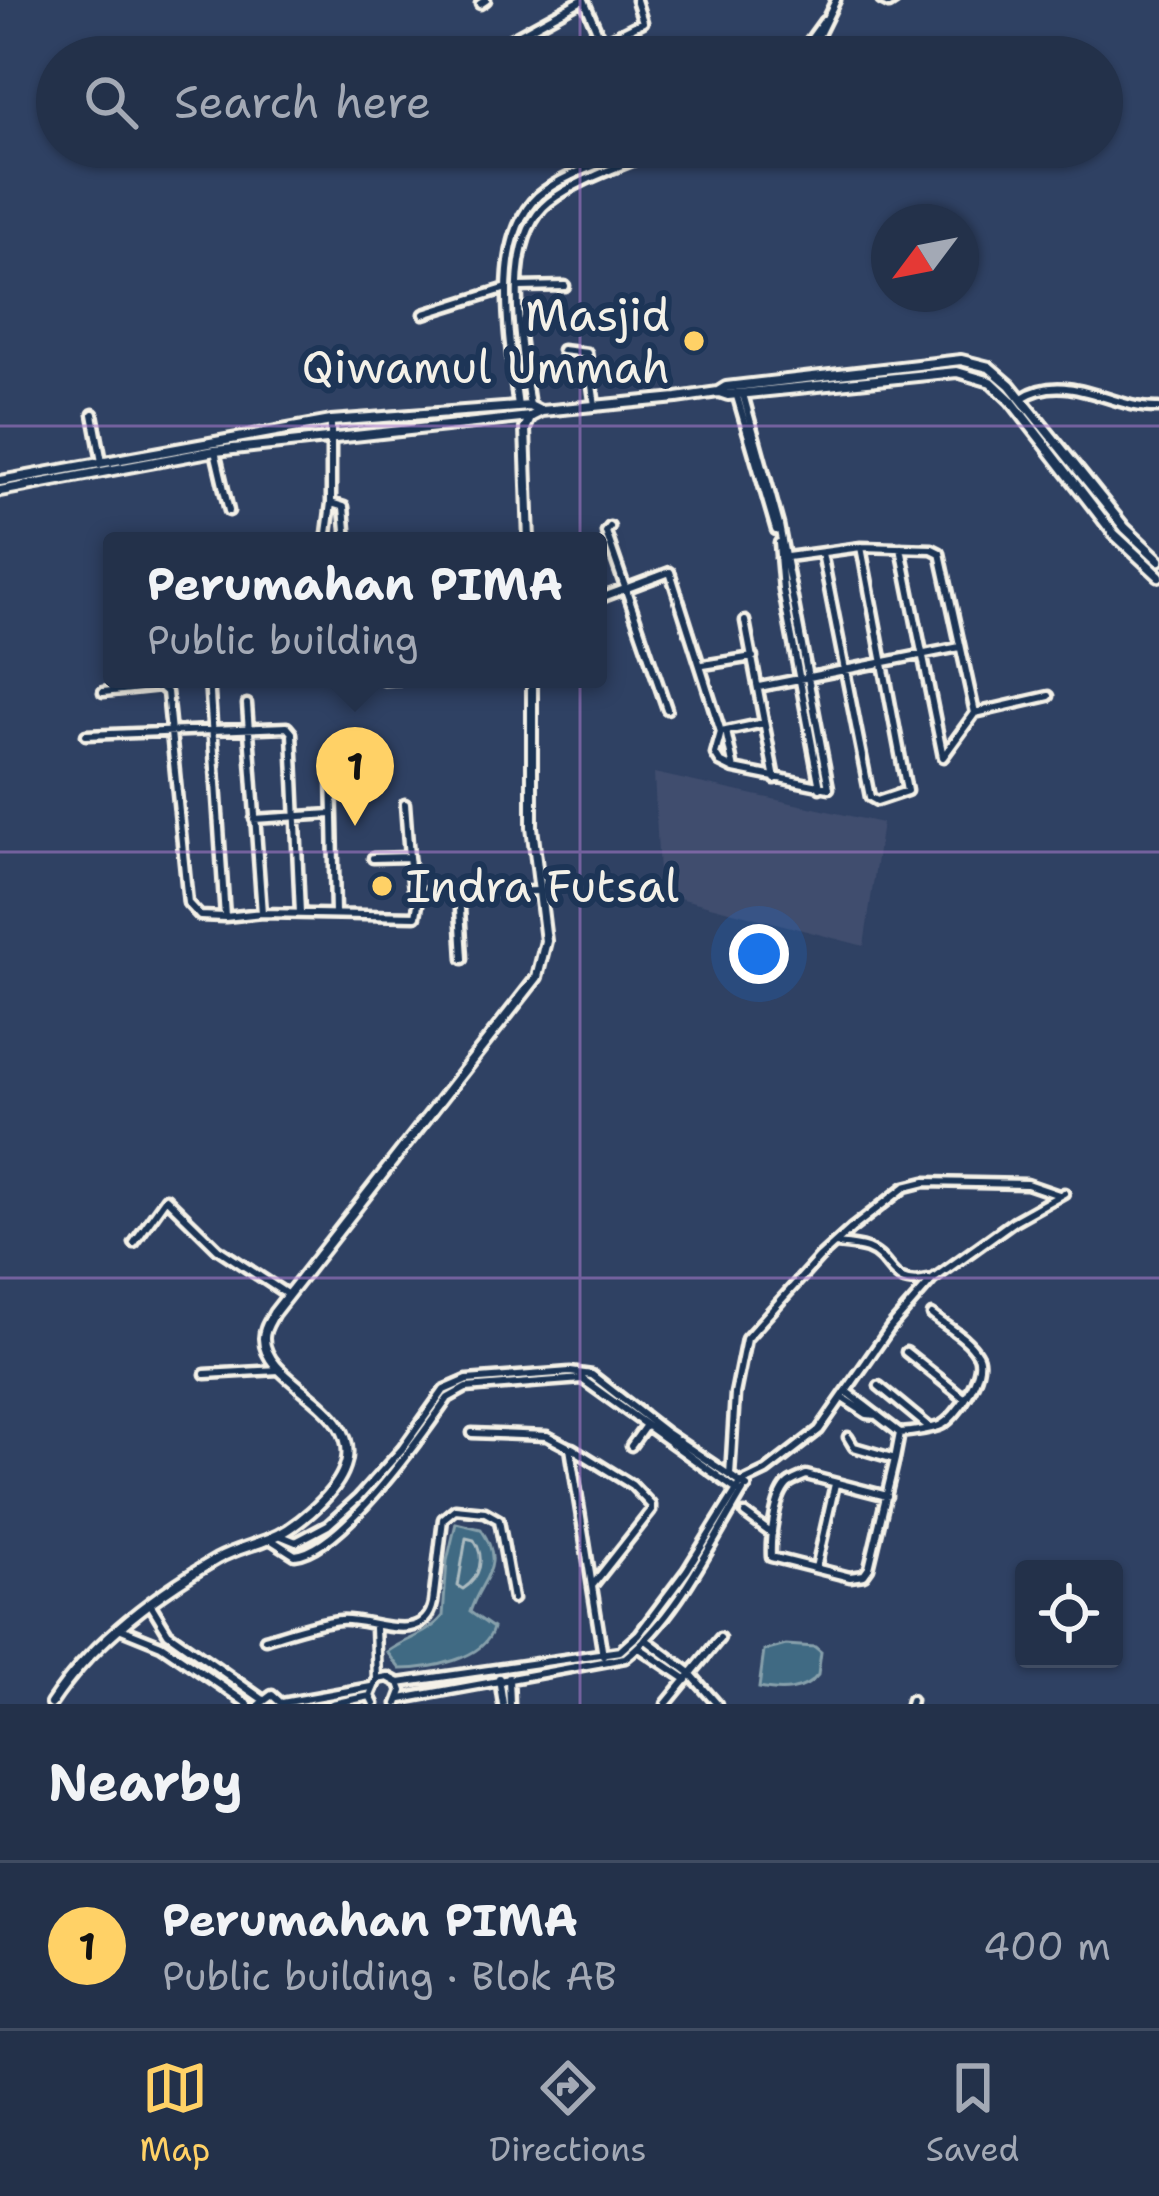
<!DOCTYPE html>
<html lang="en">
<head>
<meta charset="utf-8">
<style>
	body { margin:0; font-family:"Shantell Sans",sans-serif; background:#2b3951; color:#f1f3f6 }
	.controls { position:absolute; right:36px; bottom:36px; display:grid; overflow:hidden; border-radius:12px; box-shadow:0 3px 9px #0004 }
	.controls button { width:108px; height:108px; display:grid; place-items:center; padding:0; border:0; border-bottom:3px solid #404c62; background:#23314a; color:#f1f3f6; font:60px sans-serif }
	.compass { position:absolute; left:871px; top:204px; width:108px; height:108px; border-radius:50%; background:#23314a; box-shadow:0 3px 9px #0004; rotate:238deg }
	.you { position:absolute; left:759px; top:954px; width:42px; height:42px; margin:-30px; border:9px solid #fff; border-radius:50%; background:#1a73e8; box-shadow:0 0 0 18px #1a73e833 }
	.badge { display:grid; place-items:center; width:78px; height:78px; border-radius:50%; background:#ffd166; color:#111; font-size:39px; font-weight:700 }
	.pin { position:absolute; translate:-50% -99px; filter:drop-shadow(0 3px 6px #0008) }
	.pin::after { content:''; position:absolute; top:63px; width:42px; height:36px; background:inherit; clip-path:polygon(0 0,100% 0,50% 100%) }
	.popup { position:absolute; left:103px; top:532px; width:504px; height:156px; box-sizing:border-box; display:grid; place-content:center; border-radius:12px; background:#23314a; filter:drop-shadow(0 3px 9px #0005); font-size:39px; white-space:nowrap; color:#a3a9b5 }
	.popup b { font-size:45px; color:#f1f3f6 }
	.popup::after { content:''; position:absolute; left:50%; top:100%; margin-left:-24px; border:24px solid transparent; border-top-color:#23314a }
	.list { margin:0; padding:0; list-style:none }
	h2 { display:flex; justify-content:space-between; align-items:center; height:156px; margin:0; padding:0 48px; font-size:51px }
	h2 small { font-size:39px; font-weight:400; color:#a3a9b5 }
	.list li { display:grid; grid-template-columns:78px 1fr auto; gap:36px; align-items:center; box-sizing:border-box; height:168px; padding:0 48px; border-top:3px solid #404c62 }
	.list b { display:block; font-size:45px; white-space:nowrap }
	.list p { margin:0; font-size:39px; white-space:nowrap; color:#a3a9b5 }
	.list em { font-size:39px; font-style:normal; color:#a3a9b5 }
	.icon { flex:none; width:66px; height:66px; fill:none; stroke:currentColor; stroke-width:2; stroke-linecap:round; stroke-linejoin:round }
	.map { position:relative; flex:none; width:1159px; height:1704px; overflow:hidden }
	.search { position:absolute; background:#23314a; box-shadow:0 3px 9px #0004; left:36px; right:36px; top:36px; height:132px; display:flex; align-items:center; gap:30px; box-sizing:border-box; padding:0 42px; border-radius:66px; color:#a3a9b5; font-size:45px }
	.sheet { height:324px; background:#23314a }
	nav { display:flex; justify-content:space-around; align-items:center; box-sizing:border-box; height:168px; border-top:3px solid #404c62; background:#23314a; font-size:33px; color:#a3a9b5 }
	nav a { display:grid; justify-items:center; gap:6px }
	nav .on { color:#ffd166 }
	.map>svg:first-child { display:block }
	.built { fill:#404d6e }
	.water { fill:#3f6a83; stroke:#87a0ab; stroke-width:3 }
	.lines { fill:none; stroke-linecap:round; stroke-linejoin:round }
	.shore { stroke:#acbbc0; stroke-width:3 }
	.street-casing { stroke:#f4f1e8; stroke-width:15 }
	.secondary-casing { stroke:#f4f1e8; stroke-width:16 }
	.street { stroke:#1d3557; stroke-width:6 }
	.secondary { stroke:#1d3557; stroke-width:8 }
	.grid { fill:none; stroke:#ab7bcf; stroke-width:3; stroke-opacity:0.55 }
	.poi-dot { fill:#ffd166; stroke:#1d3557; stroke-width:4.5 }
	.labels { text-anchor:middle; stroke-width:12; stroke-linejoin:round; paint-order:stroke }
	.poi-label { font-size:45px; fill:#f4f1e8; stroke:#1d3557; text-anchor:end }
</style>
</head>
<body>
<div class="map">
<svg width="1159" height="1704" viewBox="0 0 1159 1704">
	<rect width="100%" height="100%" fill="#2f4163"/>
	<filter id="ink" filterUnits="userSpaceOnUse"><feTurbulence type="fractalNoise" baseFrequency=".00833" numOctaves="2"/><feDisplacementMap in="SourceGraphic" scale="24" xChannelSelector="R" yChannelSelector="G"/><feConvolveMatrix kernelMatrix="1 2 1 2 8 2 1 2 1" color-interpolation-filters="sRGB"/></filter>
	<g filter="url(#ink)">
		<path class="built" d="M654,773L882,823L864,946L660,893Z"/>
		<path class="water" d="M456,1523L481,1529C507,1568 481,1577 470,1612L493,1628C485,1660 428,1669 400,1669L387,1652C405,1638 427,1636 443,1616L447,1561Z
			M786,1645L815,1647L821,1652L818,1675C804,1693 780,1692 759,1688L764,1651Z"/>
		<g class="lines">
			<path class="shore" d="M466,1538L474,1540C486,1558 480,1578 463,1589L458,1586Z"/>
			<g class="street-casing">
				<path id="street" d="M584,0L608,57
					M881,0L889,4L895,0
					M480,4L486,0
					M603,42L643,22L636,0
					M487,52L582,0
					M559,57L600,36
					M798,57L824,21
					M808,57L836,0
					M520,287L565,286
					M424,314L507,288
					M562,350L587,353L595,405
					M736,393L776,530
					M1022,398C1068,369 1112,410 1159,408
					M530,406C522,351 499,242 549,202C581,177 629,164 666,147
					M518,407C511,349 489,241 538,196C566,172 608,162 641,147
					M93,414L102,462
					M215,451L229,511
					M331,503L344,507L347,541
					M610,527L606,532L667,709
					M326,541L331,503V421
					M779,543L783,590L820,788
					M822,553L870,797L877,801L907,791L861,547
					M780,558L861,547L932,549L940,553L975,713L943,757L901,548
					M598,599L670,572L721,732L726,731L734,769L829,788L779,525L743,394
					M745,621L775,779
					M703,665L753,657
					M209,679L225,917L262,913
					M384,680L403,679
					M759,687L960,647
					M103,692L160,686L167,692L188,903L200,916L225,917
					M247,704L262,913L416,916L420,893
					M975,713L1049,696
					M726,731L764,723
					M721,732L715,754L720,762L734,769
					M86,735L287,727L292,733L300,913
					M332,770L335,914
					M405,804L409,857
					M254,819L331,814
					M373,858L409,857L413,889L418,893L541,891
					M459,892L463,959
					M134,1243L166,1198L218,1249L288,1295
					M835,1244C845,1245 858,1246 867,1249C894,1259 888,1289 928,1280
					M906,1352L964,1398
					M205,1374L279,1370
					M879,1386L930,1428
					M848,1393L900,1433C912,1432 927,1430 939,1426C956,1420 988,1371 977,1354C968,1338 947,1327 932,1315
					M844,1399L867,1414L877,1415
					M472,1433L547,1436L570,1448L603,1656
					M848,1437L854,1447L895,1459L869,1568L864,1575L850,1577L771,1557C770,1539 774,1499 787,1485C790,1481 802,1477 806,1475L887,1496
					M631,1446L646,1425
					M572,1448L632,1485L651,1505V1511L592,1586
					M895,1459L900,1433
					M730,1475L735,1394L746,1339L819,1258L851,1229L905,1187L925,1182L1027,1184L1059,1195
					M745,1514L772,1534
					M279,1535L296,1542L328,1525L358,1498L402,1449L444,1390L467,1380L570,1372L592,1375L665,1432L747,1487
					M270,1539L295,1555C341,1551 421,1437 448,1398L466,1388L582,1379L741,1493
					M816,1568L835,1484
					M151,1605L168,1633L262,1699
					M119,1628L161,1645L248,1704
					M265,1639C289,1632 316,1622 340,1620C369,1617 424,1648 433,1603L443,1519L455,1509L485,1512L499,1520L513,1599
					M645,1639L689,1672L717,1704
					M638,1647L687,1680
					M499,1678L503,1704
					M509,1678L510,1704
					M377,1679L388,1677L399,1683L402,1691L397,1704
					M399,1683L620,1651L639,1634L687,1570L741,1483L766,1471L819,1430L890,1328L932,1280L1014,1221L1064,1193
					M401,1699L625,1658C678,1615 709,1547 743,1491
					M282,1703L371,1687
					M260,1704L272,1695L282,1704
					M332,1704L370,1696
					M374,1704L370,1696L377,1679L375,1628
					M666,1704L720,1638
					M910,1704L911,1700"/>
			</g>
			<g class="secondary-casing">
				<path id="secondary" d="M719,392L728,395L957,372L991,382L1011,401L1114,534L1159,576
					M0,481L331,421L530,406L540,411
					M0,491L215,451L530,417L542,411L677,398L718,392L726,387L961,360L989,367L1010,385L1125,528L1159,560
					M529,541L525,429L530,418
					M51,1704C92,1642 153,1596 217,1559C233,1550 251,1546 269,1539C294,1530 332,1497 343,1472C371,1409 263,1385 264,1338C264,1328 270,1321 274,1313L537,977L546,941L532,827V679"/>
			</g>
			<use href="#street" class="street"/>
			<use href="#secondary" class="secondary"/>
		</g>
	</g>
	<path class="grid" d="M580,0V57M580,147V1704M0,426H1159M0,852H1159M0,1278H1159"/>
	<g class="poi-dot">
		<circle cx="694" cy="341" r="12"/>
		<circle cx="382" cy="886" r="12"/>
	</g>
	<g class="labels">
		<g class="poi-label">
			<text x="670" y="331">Masjid<tspan x="670" dy="52">Qiwamul Ummah</tspan></text>
			<text x="406" y="902" text-anchor="start">Indra Futsal</text>
		</g>
	</g>
</svg>
<div class="controls">
<button><svg class="icon" aria-label="locate" viewBox="0 0 24 24"><circle cx="12" cy="12" r="6"/><path d="M12 2v4M12 18v4M2 12h4M18 12h4"/></svg></button>
</div>
<svg class="compass" viewBox="-18 -18 36 36"><path d="M0-13l5 13h-10z" fill="#e53935"/><path d="M0 13l5-13h-10z" fill="#a3a9b5"/></svg>
<div class="you"></div>
<div class="pin badge" style="left:355px;top:826px">1</div>
<div class="popup"><b>Perumahan PIMA</b>Public building</div>
<div class="search"><svg class="icon" aria-label="search" viewBox="0 0 24 24"><circle cx="10" cy="10" r="6"/><path d="M15 15l6 6"/></svg>Search here</div>
</div>
<section class="sheet">
<h2>Nearby<small></small></h2>
<ul class="list">
<li><span class="badge">1</span><div><b>Perumahan PIMA</b><p>Public building · Blok AB</p></div><em>400 m</em></li>
</ul>
</section>
<nav>
<a class="on"><svg class="icon" aria-label="map" viewBox="0 0 24 24"><path d="M3 6l6-2 6 2 6-2v14l-6 2-6-2-6 2zM9 4v14M15 6v14"/></svg>Map</a>
<a><svg class="icon" aria-label="directions" viewBox="0 0 24 24"><path d="M12 3l9 9-9 9-9-9zM9 14v-3h6M13 9l2 2-2 2"/></svg>Directions</a>
<a><svg class="icon" aria-label="saved" viewBox="0 0 24 24"><path d="M7 4h10v16l-5-4-5 4z"/></svg>Saved</a>
</nav>
</body>
</html>
